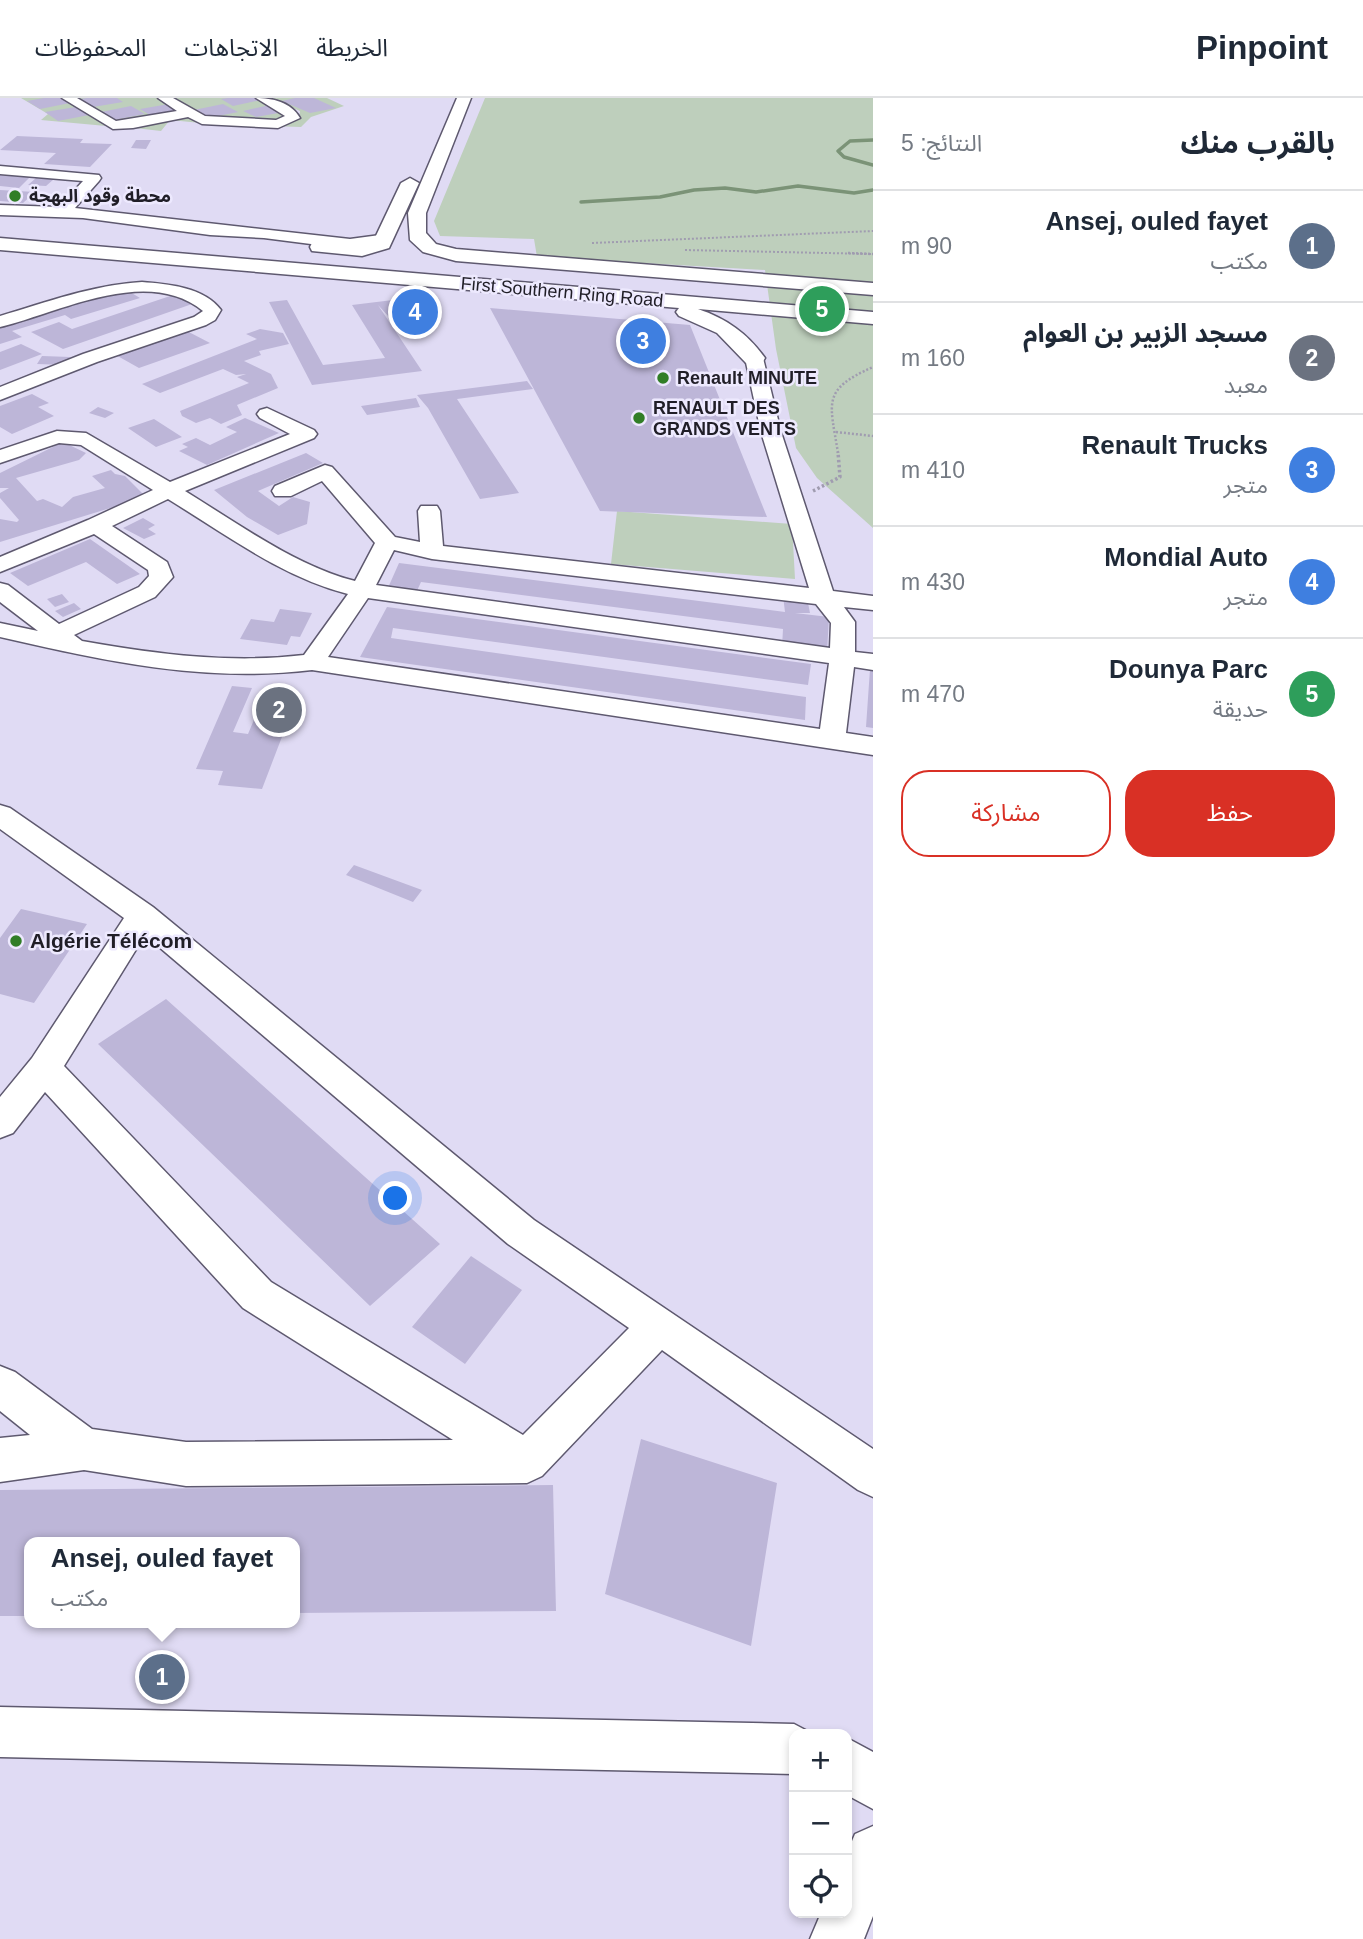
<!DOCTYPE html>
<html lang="ar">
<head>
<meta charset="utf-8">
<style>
	body { margin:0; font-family:Arial,"Noto Sans Arabic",sans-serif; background:#f6f6f7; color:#1f2937; direction:rtl }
	.controls { position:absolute; right:21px; bottom:21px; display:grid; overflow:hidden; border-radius:14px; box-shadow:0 4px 10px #0003 }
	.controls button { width:63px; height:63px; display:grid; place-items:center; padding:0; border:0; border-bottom:2px solid #e0e1e3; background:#fff; color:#1f2937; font:35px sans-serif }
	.you { position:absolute; left:396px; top:1101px; width:24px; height:24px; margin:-18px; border:5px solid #fff; border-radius:50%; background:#1a73e8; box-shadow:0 0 0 10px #1a73e833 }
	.badge { display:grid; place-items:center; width:46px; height:46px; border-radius:50%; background:#d93025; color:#fff; font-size:23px; font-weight:700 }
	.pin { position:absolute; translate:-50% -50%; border:4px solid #fff; box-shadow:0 2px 7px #0006 }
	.popup { position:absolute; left:24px; top:1439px; width:276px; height:91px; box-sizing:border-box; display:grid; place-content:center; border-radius:14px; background:#fff; filter:drop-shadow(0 2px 5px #0005); font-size:23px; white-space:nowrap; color:#747a83 }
	.popup b { font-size:26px; color:#1f2937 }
	.popup::after { content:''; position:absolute; left:50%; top:100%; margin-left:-14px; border:14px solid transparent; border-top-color:#fff }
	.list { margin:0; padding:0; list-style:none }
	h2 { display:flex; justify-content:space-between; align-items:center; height:91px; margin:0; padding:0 28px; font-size:30px }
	h2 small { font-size:23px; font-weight:400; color:#747a83 }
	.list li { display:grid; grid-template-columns:46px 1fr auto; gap:21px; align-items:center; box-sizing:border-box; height:112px; padding:0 28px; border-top:2px solid #e0e1e3 }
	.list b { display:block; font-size:26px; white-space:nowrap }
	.list p { margin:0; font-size:23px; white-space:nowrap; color:#747a83 }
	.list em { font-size:23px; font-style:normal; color:#747a83 }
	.actions { display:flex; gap:14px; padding:21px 28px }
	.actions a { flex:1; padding:16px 0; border:2px solid #d93025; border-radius:28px; text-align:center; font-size:24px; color:#d93025 }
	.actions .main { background:#d93025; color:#fff }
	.icon { flex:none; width:38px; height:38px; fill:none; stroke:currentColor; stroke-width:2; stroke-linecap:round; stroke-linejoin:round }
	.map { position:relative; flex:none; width:873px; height:1841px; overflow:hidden; direction:ltr }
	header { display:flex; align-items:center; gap:42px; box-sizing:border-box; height:98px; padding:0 35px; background:#fff; border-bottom:2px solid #e0e1e3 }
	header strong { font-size:33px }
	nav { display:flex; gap:38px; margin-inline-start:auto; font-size:24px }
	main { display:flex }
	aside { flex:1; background:#fff }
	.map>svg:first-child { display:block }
	.green { fill:#becfbc }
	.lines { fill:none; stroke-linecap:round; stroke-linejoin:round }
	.stream { stroke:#7b9377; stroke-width:3.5 }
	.building { fill:#bdb6d8 }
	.minor-casing { stroke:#5e596f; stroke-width:3 }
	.highway-casing { stroke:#5e596f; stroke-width:3 }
	.path-far2 { stroke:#a09cb0; stroke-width:2; stroke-dasharray:2 2; stroke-linecap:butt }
	.path-far1 { stroke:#a09cb0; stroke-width:2.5; stroke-dasharray:2 2; stroke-linecap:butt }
	.path { stroke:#a09cb0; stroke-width:3.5; stroke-dasharray:2.5 2.5; stroke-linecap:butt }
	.minor { fill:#fff; fill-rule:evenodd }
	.highway { fill:#fff; fill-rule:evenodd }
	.poi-dot { fill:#317e27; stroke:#ede9fe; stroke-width:2.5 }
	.labels { text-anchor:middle; stroke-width:5; stroke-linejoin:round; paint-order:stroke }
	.far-poi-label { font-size:18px; font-weight:bold; fill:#201e27; stroke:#ede9fe; text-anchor:start }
	.far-street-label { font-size:18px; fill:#201e27; stroke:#ede9fe }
	.poi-label { font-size:21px; font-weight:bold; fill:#201e27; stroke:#ede9fe; text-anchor:start }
</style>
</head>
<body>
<header>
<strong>Pinpoint</strong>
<nav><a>الخريطة</a><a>الاتجاهات</a><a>المحفوظات</a></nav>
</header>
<main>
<aside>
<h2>بالقرب منك<small>النتائج: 5</small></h2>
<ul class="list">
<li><span class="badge" style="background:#5c6f8a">1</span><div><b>Ansej, ouled fayet</b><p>مكتب</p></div><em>90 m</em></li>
<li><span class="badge" style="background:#6b7280">2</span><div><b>مسجد الزبير بن العوام</b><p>معبد</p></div><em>160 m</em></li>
<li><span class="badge" style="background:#3f7fe0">3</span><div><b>Renault Trucks</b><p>متجر</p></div><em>410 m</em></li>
<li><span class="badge" style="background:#3f7fe0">4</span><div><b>Mondial Auto</b><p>متجر</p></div><em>430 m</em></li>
<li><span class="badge" style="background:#2e9e5b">5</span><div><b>Dounya Parc</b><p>حديقة</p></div><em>470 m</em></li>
</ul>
<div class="actions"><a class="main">حفظ</a><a>مشاركة</a></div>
</aside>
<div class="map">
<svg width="873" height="1841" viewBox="0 0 873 1841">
	<rect width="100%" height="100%" fill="#e0dbf4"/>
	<path class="green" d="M21,0H62L106,28L41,22L48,16Z
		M74,0H159L185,14L114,25Z
		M172,0H257L288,17L280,23L209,21Z
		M270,0H327L344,8L311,19L301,29L211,26L170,22L161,33L126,29L185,18L285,26L299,21L300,13Z
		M485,0H873V430L817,380L796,350L776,251L765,172L537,159L534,141L440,138L434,123Z
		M617,413L792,426L795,481L611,466Z"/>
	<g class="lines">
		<path class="stream" d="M873,42L850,43L838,53L844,59L873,67
			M581,104L660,99L694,92L725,90L756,94L798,88L854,95L873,92"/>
	</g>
	<path class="building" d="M44,0H62L70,5L40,11L27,3Z
		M87,0H117L123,4L93,9L80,1Z
		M228,0H256L261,2L233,8L221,1Z
		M295,0H314L336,10L310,15L282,3Z
		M169,6L179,12L150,17L140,11Z
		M223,6L238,14L208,20L194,12Z
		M270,7L284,14L256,19L243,13Z
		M131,8L145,16L114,22L101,14Z
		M76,9L89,17L58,23L45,14Z
		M17,38L83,41L80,45L112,46L90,69L44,66L56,55L0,52Z
		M136,42H151L146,51L131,50Z
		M0,77L30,79L19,90L0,88Z
		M53,77L73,79L69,82L54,81L46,88L28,87L36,80L48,81Z
		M0,92L35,94L23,105L0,103Z
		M125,191L140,200L71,221L65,217L12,233L22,239L0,246V229Z
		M176,196L195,205L63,251L31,234L59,224L72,231Z
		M287,202L323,267L385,260L352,207L393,202L418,229L401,232L378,207L422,273L312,287L269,204Z
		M490,210L690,227L767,419L600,413Z
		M260,231L283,235L289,246L259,253L261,257L244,263L271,276L278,290L237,307L242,317L221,326L210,320L196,325L182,318L180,313L249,285L237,279L246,276L236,277L223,271L160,295L142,286L257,241L246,236Z
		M185,232L210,245L139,270L114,256Z
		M21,246L42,256L0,272V254Z
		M42,258L70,259L65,267L37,266Z
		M527,283L533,291L457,301L519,395L480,401L428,310L417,297Z
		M32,296L49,305L38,309L54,318L12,336L0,329V308Z
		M416,300L420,309L367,317L361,308Z
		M98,309L114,315L105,320L89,315Z
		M245,320L279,335L207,367L179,353L188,349L182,346L196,340L210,347L237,334L226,329Z
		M154,321L182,339L156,349L128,330Z
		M63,344L86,355L79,362L16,380L37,403L43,401L62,409L73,399L105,390L92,378L111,372L115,376L125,378L146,399L0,444V421L17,424L19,422L0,400V395L9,390H0V375Z
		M306,355L323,365L258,393L279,408L293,399L310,404L307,426L278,437L247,419L214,392Z
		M143,420L155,427L148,431L156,436L144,441L123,430Z
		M90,441L140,476L117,486L86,464L28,488L10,475Z
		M399,465L785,514L783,498L807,500L810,515H795L829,519L827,554L782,549L783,531L421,484L416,495L387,492Z
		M62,496L69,504L55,509L47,501Z
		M74,505L81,511L63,519L55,513Z
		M387,509L811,566L808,587L393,530L391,540L806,599L805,622L360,559Z
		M280,511L312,515L300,539L291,538L287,547L240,541L251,521L274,524Z
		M870,571L873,572V630L866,629Z
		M232,588L252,590L233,634L248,636L256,617H265L270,605L284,606L288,596L298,597L262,691L218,687L223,673L196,671Z
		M354,767L422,792L413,804L346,777Z
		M21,811L87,826L34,905L0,896V840Z
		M166,901L440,1146L370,1208L98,946Z
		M471,1158L522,1192L465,1266L412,1229Z
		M641,1341L777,1385L751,1548L605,1496Z
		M553,1387L556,1513L295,1515V1444H29V1518H0V1392Z"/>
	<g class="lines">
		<g class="minor-casing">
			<path id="minor" d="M62,0H77L116,23L177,13L158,0H173L205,18L276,22L285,18L256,0C272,0 291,4 300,20L278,30L202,26L188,19L133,30L113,31Z
				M0,68L99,77L101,80L99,83L75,110L350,141L380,137L388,142L380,147L350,151L264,140L210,137L83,120L0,117V107L59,109L83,83L0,76Z
				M142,184C168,186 204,189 221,212L215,222L206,227L97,264L0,302V289L83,256L194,219L203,213C147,167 59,215 0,229V218C47,204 93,187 142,184Z
				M754,254L763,260L781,334L833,493L873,498V512L844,509L855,524V554L873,556V572L854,569L846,635L873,639V657L312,572C203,585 105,563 0,539V525L38,533L0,504V485L8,487L59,526L139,489L149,478L148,472L94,436L0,474V459L88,422L153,392L81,347L59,345L0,365V352L57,333L86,335L170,384L290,336L260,320L257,316L260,312L267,310L314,332L317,336L314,340L185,393C237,425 296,468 355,483L375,445L322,383L291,398H275L272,393L275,388L325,367L332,369L395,439L420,444L418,413L421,408H437L440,413L443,448L809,490L761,334L745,260ZM168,401C225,436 282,479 348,496L304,557C230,566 155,556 82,543L74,537L155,499L173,479L167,464L112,428ZM394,452L432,461L816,506L831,525L830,550L376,487ZM368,500L829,565L820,631L328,559Z
				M0,707L10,710L153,809L534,1122L873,1351V1399L858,1392L662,1252L542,1378L527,1385L186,1388L84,1372L0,1384V1340L30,1337L0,1313V1268L15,1274L92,1331L186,1344L453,1342L243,1210L45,994L13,1035L0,1040V999L32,960L124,820L0,731ZM145,837L508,1146L629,1230L523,1337L271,1184L64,968Z
				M0,1609L794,1626L813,1636H794V1676L0,1659Z
				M847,1640L873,1654V1711L847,1697Z
				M873,1728V1818L864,1841H810L821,1815H847V1755L855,1736Z"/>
		</g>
		<g class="highway-casing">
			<path id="highway" d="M457,0H471L426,115V135L436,146L456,151L873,185V197L456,163L423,154L410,142L408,115Z
				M410,80L419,85L389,150L362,158L312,153L310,149L312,145L319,143L361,146L374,142L401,85Z
				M0,140L873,214V226L698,211C727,221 747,235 765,260L762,265H746L717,235L679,218L676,214L679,210L0,152Z"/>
		</g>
		<path class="path-far2" d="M592,145L873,133
			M685,152L873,156"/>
		<path class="path-far1" d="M848,155L873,156
			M836,334L873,338
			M838,355C830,304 821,292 873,269"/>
		<path class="path" d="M813,393L840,379L838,354"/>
		<use href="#minor" class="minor"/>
		<use href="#highway" class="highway"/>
	</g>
	<g class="poi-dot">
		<circle cx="15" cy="98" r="7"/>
		<circle cx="663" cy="280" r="7"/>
		<circle cx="639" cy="320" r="7"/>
		<circle cx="16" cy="843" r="7"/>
	</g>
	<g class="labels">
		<g class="far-poi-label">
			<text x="29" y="104">محطة وقود البهجة</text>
			<text x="677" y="286">Renault MINUTE</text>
			<text x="653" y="316">RENAULT DES<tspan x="653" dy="21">GRANDS VENTS</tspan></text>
		</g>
		<g class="far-street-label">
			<text transform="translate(562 194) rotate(5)" y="6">First Southern Ring Road</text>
		</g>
		<g class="poi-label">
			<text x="30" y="850">Algérie Télécom</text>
		</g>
	</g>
</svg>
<div class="controls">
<button>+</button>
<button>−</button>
<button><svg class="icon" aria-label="locate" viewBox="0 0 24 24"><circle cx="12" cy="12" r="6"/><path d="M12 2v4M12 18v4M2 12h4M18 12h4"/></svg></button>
</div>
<div class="you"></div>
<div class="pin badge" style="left:162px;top:1579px;background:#5c6f8a">1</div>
<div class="popup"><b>Ansej, ouled fayet</b>مكتب</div>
<div class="pin badge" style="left:279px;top:612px;background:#6b7280">2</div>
<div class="pin badge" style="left:643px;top:243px;background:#3f7fe0">3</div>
<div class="pin badge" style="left:415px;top:214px;background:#3f7fe0">4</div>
<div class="pin badge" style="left:822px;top:211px;background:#2e9e5b">5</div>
</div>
</main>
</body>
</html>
